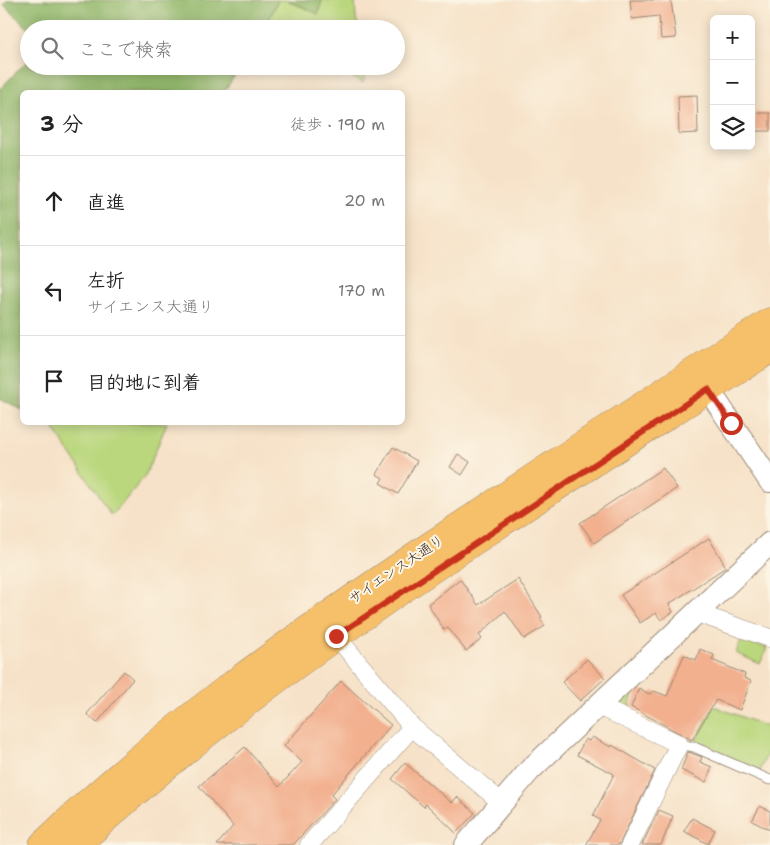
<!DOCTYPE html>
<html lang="ja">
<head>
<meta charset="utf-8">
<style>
	body { margin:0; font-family:"Shantell Sans","Klee One",sans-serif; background:#f2f2f2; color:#222 }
	.controls { position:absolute; right:15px; top:15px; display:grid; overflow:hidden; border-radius:8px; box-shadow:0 2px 12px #0003 }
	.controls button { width:45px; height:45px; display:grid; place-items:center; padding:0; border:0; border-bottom:1px solid #e0e0e0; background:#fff; color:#222; font:25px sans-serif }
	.stop { position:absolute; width:15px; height:15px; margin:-11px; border:4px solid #c8321e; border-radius:50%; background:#fff }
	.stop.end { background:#c8321e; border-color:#fff; box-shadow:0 1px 5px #0008 }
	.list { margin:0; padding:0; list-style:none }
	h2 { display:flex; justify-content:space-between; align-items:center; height:65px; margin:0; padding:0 20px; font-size:21px }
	h2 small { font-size:16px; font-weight:400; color:#767676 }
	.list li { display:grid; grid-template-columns:32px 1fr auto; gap:15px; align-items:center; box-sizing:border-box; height:90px; padding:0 20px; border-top:1px solid #e0e0e0 }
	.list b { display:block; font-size:19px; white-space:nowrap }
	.list p { margin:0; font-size:16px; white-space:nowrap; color:#767676 }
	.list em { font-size:16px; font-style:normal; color:#767676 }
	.icon { flex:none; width:28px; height:28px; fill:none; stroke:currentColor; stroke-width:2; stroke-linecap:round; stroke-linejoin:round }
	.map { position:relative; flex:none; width:770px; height:845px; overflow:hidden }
	.search { position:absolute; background:#fff; box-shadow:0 2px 12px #0003; left:20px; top:20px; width:385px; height:55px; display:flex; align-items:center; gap:12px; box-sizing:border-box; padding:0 18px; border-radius:28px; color:#767676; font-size:19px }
	.panel { position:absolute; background:#fff; box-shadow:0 2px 12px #0003; left:20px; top:90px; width:385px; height:335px; border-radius:8px }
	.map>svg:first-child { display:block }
	.green { fill:#bad77d; stroke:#7a804e }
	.forest { fill:#93b86c; stroke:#677145 }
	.building { fill:#f2b08f }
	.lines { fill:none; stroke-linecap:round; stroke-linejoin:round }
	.service-casing { stroke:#988673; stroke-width:11 }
	.minor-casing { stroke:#988673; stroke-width:19 }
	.tertiary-casing { stroke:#988673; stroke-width:24 }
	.primary-casing { stroke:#988673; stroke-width:29 }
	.service { stroke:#fff; stroke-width:9 }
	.minor { stroke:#fff; stroke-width:18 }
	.tertiary { stroke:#fff; stroke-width:22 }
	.primary { stroke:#f6c06b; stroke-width:28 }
	.route { stroke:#c8321e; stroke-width:6 }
	.labels { text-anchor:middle; stroke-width:4; stroke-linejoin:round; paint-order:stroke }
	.street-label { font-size:14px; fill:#3b2a1e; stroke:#fcf5e5 }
</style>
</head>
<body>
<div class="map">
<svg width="770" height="845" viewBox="0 0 770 845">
	<rect width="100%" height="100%" fill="#fcf5e5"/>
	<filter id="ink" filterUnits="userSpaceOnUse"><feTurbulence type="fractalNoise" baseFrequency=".02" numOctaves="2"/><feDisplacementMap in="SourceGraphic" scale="10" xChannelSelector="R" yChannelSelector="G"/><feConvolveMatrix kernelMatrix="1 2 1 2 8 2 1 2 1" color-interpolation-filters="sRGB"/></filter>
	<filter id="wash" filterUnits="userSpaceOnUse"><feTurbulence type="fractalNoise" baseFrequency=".0096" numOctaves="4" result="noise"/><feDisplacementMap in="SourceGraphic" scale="20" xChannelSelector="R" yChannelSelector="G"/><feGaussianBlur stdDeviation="1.12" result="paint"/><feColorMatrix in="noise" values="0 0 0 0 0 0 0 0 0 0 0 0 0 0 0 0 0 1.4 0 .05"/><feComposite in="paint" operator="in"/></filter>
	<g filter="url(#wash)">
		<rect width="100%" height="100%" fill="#f6e2c8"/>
		<path class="green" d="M278,0H287L318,14L322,0H355L356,19L360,29H265Z
			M333,66H368L363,83Z
			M59,423H167L145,476L112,516L54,429Z
			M741,640L767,648L760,664L736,653Z
			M637,681L628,711L621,707L620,700Z
			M714,706L770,728V747L759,772L696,740Z"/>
		<path class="forest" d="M7,0H278L265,29H29L4,5Z
			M287,0H322L318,14Z
			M29,59V66H241L224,92H22V410L0,398V89Z"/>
		<g id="blocks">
			<path class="building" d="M630,0H671L676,38L661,39L659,16L632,19Z
				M697,95L698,133L679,134L678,96Z
				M755,113H770V131H755Z
				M393,447L417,461L398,494L380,483L383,478L376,474Z
				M458,454L470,462L462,475L450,467Z
				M663,468L677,488L594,543L580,523Z
				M709,538L726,567L669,604L673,612L661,620L656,613L640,623L621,595Z
				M460,579L478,605L518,579L542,617L540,618L545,626L524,639L505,611L479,635L482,639L466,651L448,628L444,630L428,604Z
				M700,649L714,655L712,660L745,674L744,678L751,681L740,710L716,700L692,740L631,707L639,688L649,694L654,691L667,696L684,655L696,660Z
				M587,659L605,678L580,701L562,682Z
				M124,671L133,679L97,723L87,714Z
				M341,681L391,725L331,795L335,799L293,845H217L233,826L199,786L245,747L279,787L302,762L284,746Z
				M592,737L611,747L612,745L655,770L619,845H586L600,820L593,816L614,774L577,755L585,739L589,741Z
				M688,752L702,757L700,762L712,767L706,782L681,770Z
				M405,763L452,803L457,797L475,813L456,833L426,804L424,807L392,779Z
				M760,806L770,811V830L752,821Z
				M659,810L673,816L661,845H642Z
				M692,818L715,830L708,844L684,831Z"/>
		</g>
	</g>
	<g filter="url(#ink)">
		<use href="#blocks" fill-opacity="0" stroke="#988673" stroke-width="1"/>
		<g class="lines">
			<g class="service-casing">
				<path id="service" d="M679,744L694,747L770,780"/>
			</g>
			<g class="minor-casing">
				<path id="minor" d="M696,613L770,638
					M336,636L412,727L501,802
					M596,705L679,744L630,845
					M309,845L412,727"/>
			</g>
			<g class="tertiary-casing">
				<path id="tertiary" d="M708,389L770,481
					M466,845L530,770L770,543"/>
			</g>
			<g class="primary-casing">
				<path id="primary" d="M43,845C159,733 290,640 424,550C539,473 655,398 770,322
					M76,845C284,652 533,503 770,349"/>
			</g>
			<use href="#service" class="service"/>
			<use href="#minor" class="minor"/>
			<use href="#tertiary" class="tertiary"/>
			<use href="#primary" class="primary"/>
		</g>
	</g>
	<g class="lines" filter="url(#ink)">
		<path class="route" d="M336,636L708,389L731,423"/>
	</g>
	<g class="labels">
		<g class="street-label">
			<text transform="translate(396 569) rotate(-34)" y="5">サイエンス大通り</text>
		</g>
	</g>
</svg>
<div class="controls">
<button>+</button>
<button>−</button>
<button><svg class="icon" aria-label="layers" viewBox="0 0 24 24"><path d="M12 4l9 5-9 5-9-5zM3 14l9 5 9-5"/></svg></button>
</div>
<div class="stop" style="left:731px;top:423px"></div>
<div class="stop end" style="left:336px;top:636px"></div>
<div class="search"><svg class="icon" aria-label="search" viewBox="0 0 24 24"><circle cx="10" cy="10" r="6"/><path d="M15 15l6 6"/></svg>ここで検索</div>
<section class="panel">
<h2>3 分<small>徒歩 · 190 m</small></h2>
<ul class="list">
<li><svg class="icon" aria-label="ahead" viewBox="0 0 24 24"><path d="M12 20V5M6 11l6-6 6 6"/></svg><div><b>直進</b></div><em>20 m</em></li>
<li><svg class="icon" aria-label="left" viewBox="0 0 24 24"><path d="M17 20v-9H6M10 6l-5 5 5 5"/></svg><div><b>左折</b><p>サイエンス大通り</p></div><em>170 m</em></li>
<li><svg class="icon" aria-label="arrive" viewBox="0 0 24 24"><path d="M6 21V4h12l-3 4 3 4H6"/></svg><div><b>目的地に到着</b></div></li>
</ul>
</section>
</div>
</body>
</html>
